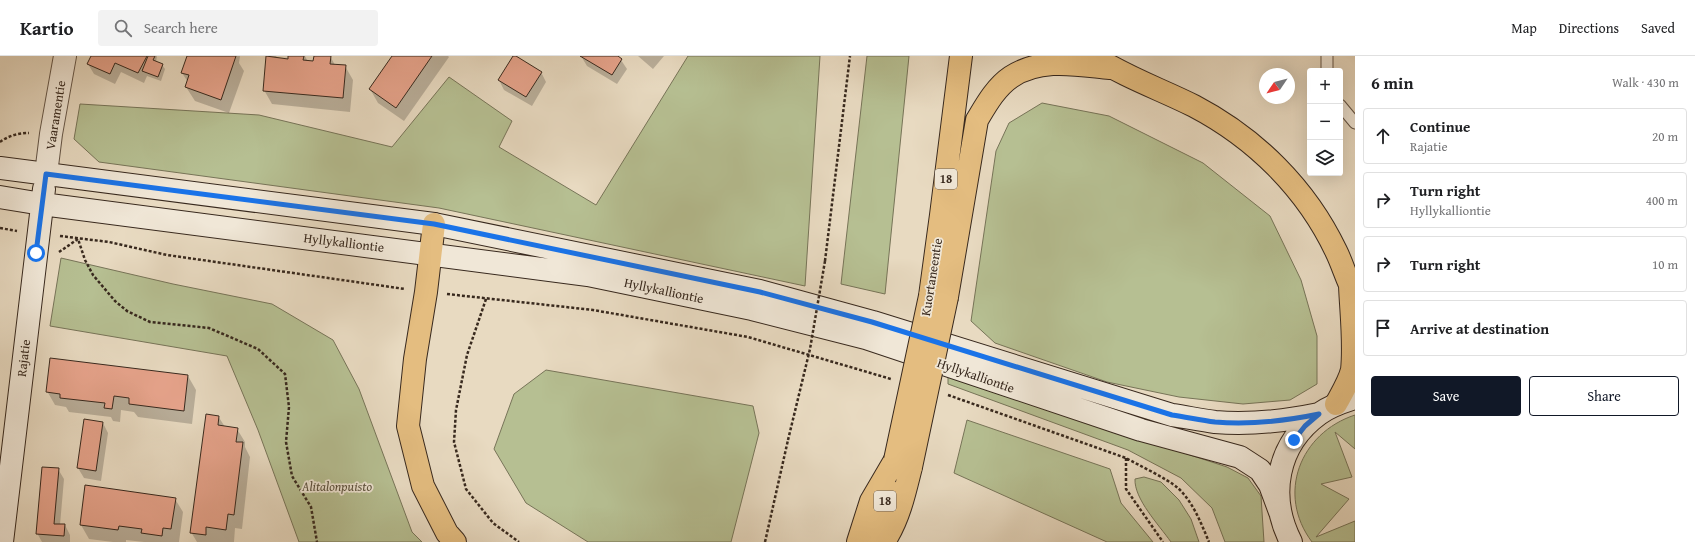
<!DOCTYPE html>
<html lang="en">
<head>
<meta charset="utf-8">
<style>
	body { margin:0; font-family:"Gentium Book Plus",serif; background:#f2f2f2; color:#202124 }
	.controls { position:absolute; right:12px; top:12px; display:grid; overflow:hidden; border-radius:4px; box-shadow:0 4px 16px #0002 }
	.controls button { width:36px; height:36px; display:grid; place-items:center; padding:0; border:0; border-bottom:1px solid #e0e0e0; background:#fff; color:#202124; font:20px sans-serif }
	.compass { position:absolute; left:1259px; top:12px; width:36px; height:36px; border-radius:50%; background:#fff; box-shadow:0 4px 16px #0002; rotate:235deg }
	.stop { position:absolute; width:12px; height:12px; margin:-9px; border:3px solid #1a73e8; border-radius:50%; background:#fff }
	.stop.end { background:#1a73e8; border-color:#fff; box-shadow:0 1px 4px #0008 }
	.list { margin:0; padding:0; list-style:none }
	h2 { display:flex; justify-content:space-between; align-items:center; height:52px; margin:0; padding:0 16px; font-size:17px }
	h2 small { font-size:13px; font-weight:400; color:#757577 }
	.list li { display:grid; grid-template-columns:26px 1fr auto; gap:12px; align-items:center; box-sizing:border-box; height:56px; margin:0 8px 8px; padding:0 8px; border:1px solid #e0e0e0; border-radius:4px }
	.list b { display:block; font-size:15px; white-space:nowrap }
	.list p { margin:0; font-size:13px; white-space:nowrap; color:#757577 }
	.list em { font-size:13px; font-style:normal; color:#757577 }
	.actions { display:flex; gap:8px; padding:12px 16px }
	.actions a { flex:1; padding:9px 0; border:1px solid #111827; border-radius:4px; text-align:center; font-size:14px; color:#111827 }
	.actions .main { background:#111827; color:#fff }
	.icon { flex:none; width:22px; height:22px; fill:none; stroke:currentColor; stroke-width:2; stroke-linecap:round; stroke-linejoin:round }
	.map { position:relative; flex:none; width:1355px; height:486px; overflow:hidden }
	header { display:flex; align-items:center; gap:24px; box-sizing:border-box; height:56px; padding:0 20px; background:#fff; border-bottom:1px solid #e0e0e0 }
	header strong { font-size:19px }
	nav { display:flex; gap:22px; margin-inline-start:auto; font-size:14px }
	.search { width:280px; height:36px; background:#f2f2f2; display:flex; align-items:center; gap:10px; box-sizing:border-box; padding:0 14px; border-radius:4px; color:#757577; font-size:15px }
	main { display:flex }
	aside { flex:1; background:#fff }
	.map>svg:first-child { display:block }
	.green { fill:#b6bf92; stroke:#777458 }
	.shadow { fill:#0003 }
	.building { fill:#e6a38b; stroke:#38291e }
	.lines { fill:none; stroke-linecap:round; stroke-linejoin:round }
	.lane-casing { stroke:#645547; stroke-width:13 }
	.street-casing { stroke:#645547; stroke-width:24 }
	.secondary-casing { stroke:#38291e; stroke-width:24 }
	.highway-casing { stroke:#38291e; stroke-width:24 }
	.path { stroke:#38291e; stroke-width:2.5; stroke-dasharray:3 2; stroke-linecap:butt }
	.lane { stroke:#f0e7d7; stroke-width:11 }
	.street { stroke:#f0e7d7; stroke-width:22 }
	.secondary { stroke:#f0e7d7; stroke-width:22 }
	.highway { stroke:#e4bd80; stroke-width:22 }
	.highway-bridge-casing { stroke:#38291e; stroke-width:24; stroke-linecap:butt }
	.path-bridge { stroke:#38291e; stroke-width:2.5; stroke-dasharray:3 2; stroke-linecap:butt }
	.highway-bridge { stroke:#e4bd80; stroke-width:22 }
	.route { stroke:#1a73e8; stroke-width:5 }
	.labels { text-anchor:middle; stroke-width:3.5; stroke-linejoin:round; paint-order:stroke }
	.shield { fill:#f0e7d7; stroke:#6f6256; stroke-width:1 }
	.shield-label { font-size:12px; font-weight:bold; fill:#38291e }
	.street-label { font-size:13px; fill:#38291e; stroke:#f0e7d7 }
	.park-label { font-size:13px; font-style:italic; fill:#584e3b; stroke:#f0e7d7 }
</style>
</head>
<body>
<header>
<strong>Kartio</strong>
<div class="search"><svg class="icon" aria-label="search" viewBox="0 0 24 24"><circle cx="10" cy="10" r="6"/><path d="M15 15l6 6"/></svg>Search here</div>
<nav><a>Map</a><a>Directions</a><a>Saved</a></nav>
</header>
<main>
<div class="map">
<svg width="1355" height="486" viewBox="0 0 1355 486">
	<rect width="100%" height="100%" fill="#e8dac1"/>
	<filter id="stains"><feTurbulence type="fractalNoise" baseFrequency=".005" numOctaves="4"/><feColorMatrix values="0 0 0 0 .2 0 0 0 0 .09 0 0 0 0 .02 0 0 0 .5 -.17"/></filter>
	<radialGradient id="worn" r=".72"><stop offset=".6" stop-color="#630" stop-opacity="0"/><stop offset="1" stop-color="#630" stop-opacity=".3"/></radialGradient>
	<path class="green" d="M688,0H820L805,230L439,152L99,106L74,83L80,48L259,59L392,91L449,21L512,65L499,91L596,149Z
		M867,0H909L885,238L841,228Z
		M1042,47L1109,60L1203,107L1270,160L1301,224L1317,280V328L1290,344L1243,348L1179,341L1107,326L995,287L971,265L996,95L1009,67Z
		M61,202L173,228L272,248L333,284L359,333L412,476L422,486H299L258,374L227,300L50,270Z
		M546,314L753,350L759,377L731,486H588L526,447L494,393L514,338Z
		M948,320L1227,411L1248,422L1261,440L1264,486H1225L1212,452L1181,422L1128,394L948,328Z
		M1355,359V393L1335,376L1352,421L1321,428L1349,443L1316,481L1355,465V486H1312C1276,438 1300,377 1355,359Z
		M967,364L1110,413L1121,447L1153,486H1107L954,417Z
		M1144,421L1161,426L1179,444L1191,463L1199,486H1171C1159,469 1134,443 1135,423Z"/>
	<path class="shadow" d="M92,0H157L156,6L162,9L165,13L161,25L147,20L144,27L121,16L115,28L94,18L88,8Z
		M188,0H240L239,7L244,15L229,57L195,45L186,31L188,26L182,17Z
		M267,0H276L278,3L289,4V0H305L308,6H314L315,0H330L335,9L345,10L353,24L350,56L272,48L264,34Z
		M393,0H448L449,1L404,65L378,47L370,33Z
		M514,0L541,16L546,26L532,50L504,34L499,24Z
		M581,0H616L621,4L627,13L617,28L587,10Z
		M638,0H664L653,13Z
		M188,320L196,334L192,368L138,361L134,356L121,354L120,366L113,365L111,361L69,356L66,351L55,349L47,335Z
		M218,360L225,371L237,373L245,386V391L250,401L242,473L235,472L234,486H197L191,476Z
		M85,364L103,367L108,377L101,425L84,422L78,412Z
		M58,413L64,423L60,469H65L70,479V486H42L37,477Z
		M175,443L183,456L179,486H144L126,484V486H113L89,483L81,469Z"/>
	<path class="building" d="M91,0H147L138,17L115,7L110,18L87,8Z
		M148,0H155L153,4L163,8L158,21L142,15Z
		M187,0H236L221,44L185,31L189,19L181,17Z
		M266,0L288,3V0H304L303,4L313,5L314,0H331L330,8L346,9L343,42L263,35Z
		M392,0H432L396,52L369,33Z
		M513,0H516L542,16L526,41L498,24Z
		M580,0H618L622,3L612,19Z
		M50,302L188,319L184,355L129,348V342L114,340L112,353L104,352L105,347L60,342V338L46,336Z
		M206,358L219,360L218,369L238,372L236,386H243L234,459L228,458L226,474L206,471V479L190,477Z
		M84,363L103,366L96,415L77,412Z
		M42,411L59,412L54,468H65L64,480L36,478Z
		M85,429L176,442L171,473L163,472L162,480L141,477L142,473L119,470L118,474L80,469Z"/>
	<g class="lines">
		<g class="lane-casing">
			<path id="lane" d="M1327,15V0
				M1340,49L1355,67"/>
		</g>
		<g class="street-casing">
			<path id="street" d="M46,118L51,78L65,0"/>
		</g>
		<g class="secondary-casing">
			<path id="secondary" d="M0,112L434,168L760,235L873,266L1172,359C1186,361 1200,364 1215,366C1250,369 1285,365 1319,358
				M0,141L42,148L588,219L752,253L866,282L1141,374L1240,401L1260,414L1270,429L1280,456
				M2,486L44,133
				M1291,486C1268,441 1276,389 1319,358C1330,350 1342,346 1355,342"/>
		</g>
		<g class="highway-casing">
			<path id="highway" d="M1093,0C1125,21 1160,33 1194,50C1255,82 1306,132 1336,195C1343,209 1347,225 1355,239
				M434,168L426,236L415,303L408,370L423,430L447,477L455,486
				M930,240L941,159L961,0
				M947,241L977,64C986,49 996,31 1011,21C1041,1 1078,9 1110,12
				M1336,348C1342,337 1349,326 1352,314C1355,287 1351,256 1350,229
				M887,481C900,459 905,435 911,411
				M858,486L871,445L895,404
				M876,486L888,434"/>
		</g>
		<path class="path" d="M0,86C8,80 18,77 29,77
			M0,172L17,175
			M60,180L109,186L167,199L405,233
			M59,196L78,183L85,204L93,219L115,245L127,255L150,266L209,272L258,293L285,318L289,351L286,386L292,420L311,451L317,486
			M825,205L850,0
			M447,238L593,254L748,281L891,323
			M486,243L467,299L456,354L454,386L466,433L493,467L519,486
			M948,339L1126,402C1140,410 1166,422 1178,432C1193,446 1201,467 1209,486
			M1126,402V433L1163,486
			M765,486L788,384"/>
		<use href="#lane" class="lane"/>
		<use href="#street" class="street"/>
		<use href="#secondary" class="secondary"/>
		<use href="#highway" class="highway"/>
		<g class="highway-bridge-casing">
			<path id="highway-bridge" d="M895,404L930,240
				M911,411L947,241"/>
		</g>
		<path class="path-bridge" d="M788,384L810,293L825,205"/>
		<use href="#highway-bridge" class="highway-bridge"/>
	</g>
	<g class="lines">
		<path class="route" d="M36,197L46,118L434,168L760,236L872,266L1172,359C1186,361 1200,364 1215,366C1250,369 1285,365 1319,358L1305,370L1294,384"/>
	</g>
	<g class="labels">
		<g class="shield">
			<rect x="935" y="113" width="22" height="20" rx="3"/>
			<rect x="874" y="435" width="22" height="20" rx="3"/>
		</g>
		<g class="shield-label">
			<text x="946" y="127">18</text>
			<text x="885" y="449">18</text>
		</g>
		<g class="street-label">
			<text transform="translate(55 59) rotate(-81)" y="5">Vaaramentie</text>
			<text transform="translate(344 186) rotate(7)" y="5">Hyllykalliontie</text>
			<text transform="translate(931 221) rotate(-81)" y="5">Kuortaneentie</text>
			<text transform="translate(664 234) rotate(12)" y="5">Hyllykalliontie</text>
			<text transform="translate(23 302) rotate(-83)" y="5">Rajatie</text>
			<text transform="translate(976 319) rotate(19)" y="5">Hyllykalliontie</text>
		</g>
		<g class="park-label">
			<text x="337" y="435">Alitalonpuisto</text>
		</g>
	</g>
	<rect width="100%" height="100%" filter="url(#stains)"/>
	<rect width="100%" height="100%" fill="url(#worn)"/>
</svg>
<div class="controls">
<button>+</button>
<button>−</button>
<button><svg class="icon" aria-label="layers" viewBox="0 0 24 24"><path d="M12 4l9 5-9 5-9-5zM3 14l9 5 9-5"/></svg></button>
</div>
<svg class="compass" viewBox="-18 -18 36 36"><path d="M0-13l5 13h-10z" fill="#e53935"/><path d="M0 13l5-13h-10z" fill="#757577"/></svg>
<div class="stop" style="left:36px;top:197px"></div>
<div class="stop end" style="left:1294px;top:384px"></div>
</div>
<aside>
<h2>6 min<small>Walk · 430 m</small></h2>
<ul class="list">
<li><svg class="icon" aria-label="ahead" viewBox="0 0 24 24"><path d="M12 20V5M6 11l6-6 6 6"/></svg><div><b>Continue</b><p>Rajatie</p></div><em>20 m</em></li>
<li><svg class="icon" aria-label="right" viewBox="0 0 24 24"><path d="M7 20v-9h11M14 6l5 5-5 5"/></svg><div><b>Turn right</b><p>Hyllykalliontie</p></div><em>400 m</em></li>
<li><svg class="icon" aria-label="right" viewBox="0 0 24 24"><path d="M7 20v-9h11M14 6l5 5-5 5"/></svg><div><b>Turn right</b></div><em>10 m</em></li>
<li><svg class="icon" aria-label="arrive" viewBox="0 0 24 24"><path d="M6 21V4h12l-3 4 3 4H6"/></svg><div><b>Arrive at destination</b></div></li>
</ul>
<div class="actions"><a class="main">Save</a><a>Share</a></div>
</aside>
</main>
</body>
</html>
